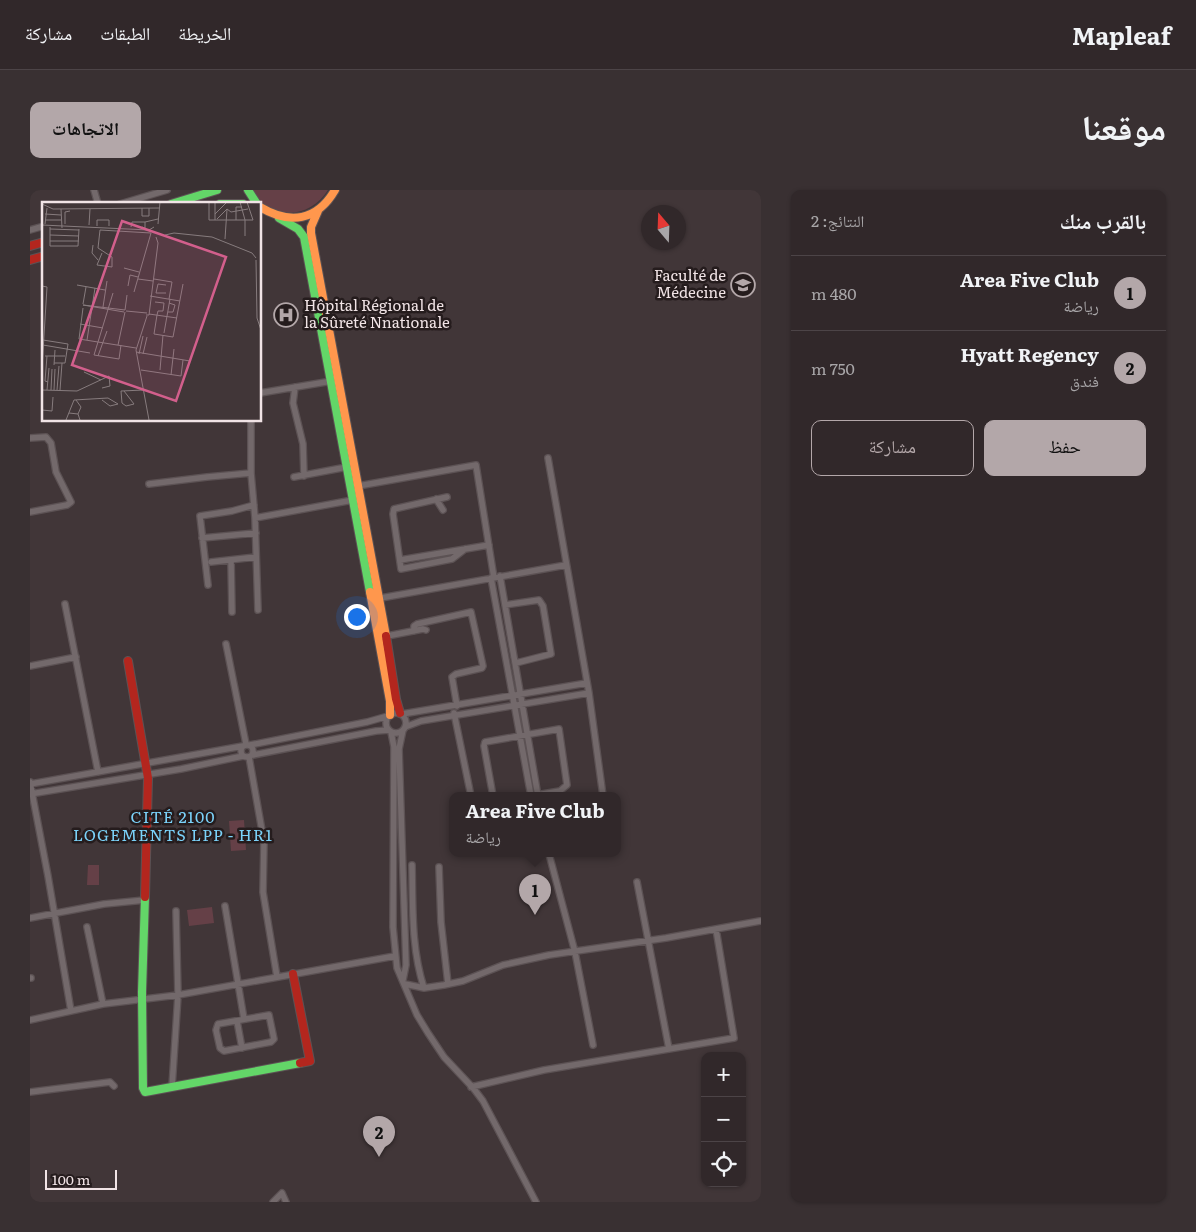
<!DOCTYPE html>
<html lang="ar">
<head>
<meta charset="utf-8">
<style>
	body { margin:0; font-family:Literata,"Noto Naskh Arabic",serif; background:#393032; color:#f1f3f6; direction:rtl }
	.controls { position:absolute; right:15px; bottom:15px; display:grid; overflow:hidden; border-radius:10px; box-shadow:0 1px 4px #0004 }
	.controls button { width:45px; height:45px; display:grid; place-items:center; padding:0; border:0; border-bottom:1px solid #4c4447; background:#31282a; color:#f1f3f6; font:25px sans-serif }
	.compass { position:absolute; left:611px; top:15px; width:45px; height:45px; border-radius:50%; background:#31282a; box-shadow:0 1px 4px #0004; rotate:341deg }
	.scale { position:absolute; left:15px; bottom:12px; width:72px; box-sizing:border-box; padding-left:5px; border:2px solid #f1e4e6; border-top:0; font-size:14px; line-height:18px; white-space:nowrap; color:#f1e4e6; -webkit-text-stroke:4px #251c1d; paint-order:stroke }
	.you { position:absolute; left:326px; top:426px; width:18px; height:18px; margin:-12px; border:4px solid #fff; border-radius:50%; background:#1a73e8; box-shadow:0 0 0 8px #1a73e833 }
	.badge { display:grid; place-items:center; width:32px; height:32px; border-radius:50%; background:#b3a7a9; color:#111; font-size:16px; font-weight:700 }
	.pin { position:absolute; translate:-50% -41px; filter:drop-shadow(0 1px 2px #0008) }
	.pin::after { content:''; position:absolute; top:26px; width:18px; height:15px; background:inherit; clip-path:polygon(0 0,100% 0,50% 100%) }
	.popup { position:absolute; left:419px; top:602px; width:172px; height:65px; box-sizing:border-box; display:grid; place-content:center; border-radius:10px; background:#31282a; filter:drop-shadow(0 1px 4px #0005); font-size:16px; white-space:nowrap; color:#a8a6a8 }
	.popup b { font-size:19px; color:#f1f3f6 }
	.popup::after { content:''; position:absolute; left:50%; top:100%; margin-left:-10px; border:10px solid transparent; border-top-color:#31282a }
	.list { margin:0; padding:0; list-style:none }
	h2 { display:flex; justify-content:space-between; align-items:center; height:65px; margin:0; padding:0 20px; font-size:21px }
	h2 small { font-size:16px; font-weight:400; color:#a8a6a8 }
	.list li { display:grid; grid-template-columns:32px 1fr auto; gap:15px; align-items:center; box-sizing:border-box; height:75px; padding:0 20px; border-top:1px solid #4c4447 }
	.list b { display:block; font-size:19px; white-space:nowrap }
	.list p { margin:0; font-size:16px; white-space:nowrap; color:#a8a6a8 }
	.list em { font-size:16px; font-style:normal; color:#a8a6a8 }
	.actions { display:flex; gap:10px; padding:15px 20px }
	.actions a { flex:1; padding:11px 0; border:1px solid #b3a7a9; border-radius:10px; text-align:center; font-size:18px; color:#b3a7a9 }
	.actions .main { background:#b3a7a9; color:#111 }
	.icon { flex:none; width:28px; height:28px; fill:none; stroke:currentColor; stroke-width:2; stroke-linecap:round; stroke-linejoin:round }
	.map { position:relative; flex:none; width:731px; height:1012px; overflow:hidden; direction:ltr; border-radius:10px }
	header { display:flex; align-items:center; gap:30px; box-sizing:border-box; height:70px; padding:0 25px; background:#31282a; border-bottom:1px solid #4c4447 }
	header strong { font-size:24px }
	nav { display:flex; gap:28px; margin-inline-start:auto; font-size:18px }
	.intro { display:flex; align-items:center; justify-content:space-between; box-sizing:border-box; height:120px; padding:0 30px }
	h1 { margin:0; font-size:35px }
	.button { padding:12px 22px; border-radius:10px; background:#b3a7a9; color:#111; font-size:18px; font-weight:700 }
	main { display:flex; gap:30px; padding:0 30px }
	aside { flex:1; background:#31282a; border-radius:10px; box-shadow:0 1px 4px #0004 }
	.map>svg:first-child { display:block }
	.green { fill:#654047 }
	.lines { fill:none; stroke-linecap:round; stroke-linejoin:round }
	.street-casing { stroke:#5c5254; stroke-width:8 }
	.fast-casing { stroke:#5c5254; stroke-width:10 }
	.slow-casing { stroke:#5c5254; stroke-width:10 }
	.jam-casing { stroke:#5c5254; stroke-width:10 }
	.street { stroke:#73696b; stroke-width:5.5 }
	.fast { stroke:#63d668; stroke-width:8 }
	.slow { stroke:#ff974d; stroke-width:8 }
	.jam { stroke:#b3261e; stroke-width:8 }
	.labels { text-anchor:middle; stroke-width:5; stroke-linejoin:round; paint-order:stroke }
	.poi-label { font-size:15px; fill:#f1e4e6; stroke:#251c1d; text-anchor:end }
	.neighbourhood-label { font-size:16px; letter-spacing:1px; fill:#7bd2f9; stroke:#251c1d }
	.inset-road { fill:none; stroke:#877c7e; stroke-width:1 }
	.view { fill:#d25f8c; fill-opacity:0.15; stroke:#d25f8c; stroke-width:2.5 }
	.inset-edge { fill:none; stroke:#f1e4e6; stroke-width:2.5 }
</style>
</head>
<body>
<header>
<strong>Mapleaf</strong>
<nav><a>الخريطة</a><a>الطبقات</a><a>مشاركة</a></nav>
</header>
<div class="intro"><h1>موقعنا</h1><a class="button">الاتجاهات</a></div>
<main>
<aside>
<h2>بالقرب منك<small>النتائج: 2</small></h2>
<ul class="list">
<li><span class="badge">1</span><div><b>Area Five Club</b><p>رياضة</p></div><em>480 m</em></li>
<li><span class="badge">2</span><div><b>Hyatt Regency</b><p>فندق</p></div><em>750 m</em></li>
</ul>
<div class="actions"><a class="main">حفظ</a><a>مشاركة</a></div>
</aside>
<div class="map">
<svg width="731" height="1012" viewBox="0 0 731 1012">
	<rect width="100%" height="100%" fill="#413638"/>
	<path class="green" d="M223,0H298C284,23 254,31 232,13C229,10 226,4 223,0Z
		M214,630L216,660L201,661L199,631Z
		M58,675H69V695H57Z
		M182,717L184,733L159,736L157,720Z"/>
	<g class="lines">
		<g class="street-casing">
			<path id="street" d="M64,0L68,14
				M90,14L137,0
				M0,40L14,36
				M265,197L263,213L273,254L274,286
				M230,203L302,191
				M221,230V283L225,328L228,420
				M0,248L16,247L21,253L26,282L41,312L37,315L0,322
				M518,268L559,503L573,606
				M264,287L317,277
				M119,294L177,287L221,283
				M328,296L446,275L464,388
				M417,307L364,319L363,324L371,379L422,369L435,359
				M406,309L413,320
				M225,328L323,310
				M172,348L226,343
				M201,370L202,422
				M370,370L459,355
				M181,372L226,367
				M470,386L508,606
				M461,388L501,606
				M178,395L170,326L202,321L224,315
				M345,409L536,375
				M35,414L68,582
				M475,415L509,410L513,416L521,464L486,473
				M384,441V436L387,434L441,422L453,476L452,478L426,484L422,487L427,516
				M352,447L393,439L396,440
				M196,454L216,554
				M0,476L46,467
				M356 533a10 10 0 1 1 20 0a10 10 0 1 1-20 0Z
				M424,523L441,606
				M372,524L557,493
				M375,537L391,531L559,503
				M361,542L364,557L363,737L367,778L387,825L398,843L414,867L444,899L453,911L506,1012
				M211 561a6 6 0 1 1 12 0a6 6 0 1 1-12 0Z
				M220,555L337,532L358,526
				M223,565L346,541L359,540
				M219,567L234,652L233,702L247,787
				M0,592L18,686L41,821
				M0,594L213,556
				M0,604L151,579L213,566
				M463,606L454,556L455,552L529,539L537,595L530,601L500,606
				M519,664L545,762L563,855
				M382,675C383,716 381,758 394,798
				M409,677L411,732L418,794
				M607,692L639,859
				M195,716L214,829
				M0,728L74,714L115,710
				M57,737L73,814
				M0,788H1
				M373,790L376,775L369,559L373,540
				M375,794L394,798L414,795L433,791L473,775L519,765L636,748L730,731
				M239,825L244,849L241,852L194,861L190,858L186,840L188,834Z
				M0,830L73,814L148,805L365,766
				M207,831L212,858
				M142,897L148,805L146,721
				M441,897L514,880L704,848L686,739
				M0,902L80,892L84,896
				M243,1012L252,1003L256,1012"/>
		</g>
		<g class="fast-casing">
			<path id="fast" d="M218,0L227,14
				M141,14L187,0
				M190,14H213
				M249,28L268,39L274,47L340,402
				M115,707L112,802L113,898L115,902L270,873"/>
		</g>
		<g class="slow-casing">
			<path id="slow" d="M230,17C260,35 287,31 305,0
				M288,21L281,37V43L356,446
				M340,402L360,511V525"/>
		</g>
		<g class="jam-casing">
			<path id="jam" d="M0,56L14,52
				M0,70L14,66
				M356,446L366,509L370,523
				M98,471L118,588L115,707
				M263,784L280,871L270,873"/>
		</g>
		<use href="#street" class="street"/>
		<use href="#fast" class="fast"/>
		<use href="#slow" class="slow"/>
		<use href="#jam" class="jam"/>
	</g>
	<defs>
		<g id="university-ring" transform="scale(1.25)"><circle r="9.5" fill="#251c1d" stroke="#b3a7a9" stroke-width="1.5"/><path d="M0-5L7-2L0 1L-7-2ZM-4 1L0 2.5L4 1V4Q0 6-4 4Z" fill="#b3a7a9"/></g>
		<g id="hospital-ring" transform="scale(1.25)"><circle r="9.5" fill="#251c1d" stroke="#b3a7a9" stroke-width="1.5"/><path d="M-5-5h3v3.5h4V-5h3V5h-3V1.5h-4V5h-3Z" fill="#b3a7a9"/></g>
	</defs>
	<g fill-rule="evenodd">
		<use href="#university-ring" x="713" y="95"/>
		<use href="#hospital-ring" x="256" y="125"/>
	</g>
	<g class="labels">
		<g class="poi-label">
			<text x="696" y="91">Faculté de<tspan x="696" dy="17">Médecine</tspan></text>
			<text x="274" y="121" text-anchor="start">Hôpital Régional de<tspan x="274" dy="17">la Sûreté Nnationale</tspan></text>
		</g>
		<g class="neighbourhood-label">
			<text x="143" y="633">CITÉ 2100<tspan x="143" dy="18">LOGEMENTS LPP - HR1</tspan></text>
		</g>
	</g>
	<g transform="translate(12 12)">
		<rect width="219" height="219" fill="#413638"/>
		<path class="inset-road" d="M167,0V18H211L205,0M173,0V18M198,0L203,18V34M0,2L11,7L118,6M100,6V14H107V6M19,7L20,26M3,12L19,13M173,12L185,0M175,17L185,7L189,10L206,7M3,18H19M194,18V5H200M3,22L5,6M23,22V10L28,9M116,22L118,0M0,23L107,28L112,25M47,23L48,7M55,24V18H67V24M8,25V44H36L37,27M89,25L90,20H103M100,25L103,26V20L116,17M8,27L37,28M58,28L109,31L92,90M58,28L56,46L70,55V65L55,63L60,51M8,33L37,34M123,33L132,31L170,35L210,51L214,56M183,37L185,7M8,39H37M51,43L50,51L56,58M214,58L215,116L219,128M82,66L97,70M96,77L111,79M112,77L130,80L127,97M35,83L63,88M124,83L116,82L114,91H124M0,84L5,85L0,166M86,84L88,73L96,75M71,91L52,153L77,157L79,143M108,94L138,99M113,100L122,101L121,109H116L115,113M41,102L44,85M61,105L65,79M41,106L37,137L94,146M83,108L85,93M84,109L105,111M82,110L41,103L83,108M126,110H131L133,103L127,101M107,112L135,116M104,113H107L116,41L114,35M115,113L112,132L131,135L141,82M105,114L94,148L107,218M38,122L61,126M122,131L128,97M1,138L26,142L23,161H12M45,138L53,86M1,143L48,151M76,143L83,110M94,150L148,159M97,152L101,134M101,152L105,135M3,154H23M5,154L3,179L6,180M56,154L65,129M12,163L13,148M99,168L139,174L141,158M118,168L121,133M42,170L59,178M129,173L132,147M0,188L35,189L67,174L68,184L60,186M5,188L7,166M9,188L10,167M12,188L13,167M15,188L17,164M18,188L20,161M82,189L92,202L84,204L80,201L79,189L102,188M34,198L39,205L36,212M0,208L10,209L11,195M27,211L36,212L38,218M24,218L32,198L66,196L76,202L68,204L60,198"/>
		<path class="view" d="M80,19L184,55L134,199L30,163Z"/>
		<rect width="219" height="219" class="inset-edge"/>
	</g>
</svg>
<div class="controls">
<button>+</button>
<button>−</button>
<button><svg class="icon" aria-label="locate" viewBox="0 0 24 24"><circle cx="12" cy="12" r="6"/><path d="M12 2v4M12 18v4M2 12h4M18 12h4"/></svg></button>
</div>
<svg class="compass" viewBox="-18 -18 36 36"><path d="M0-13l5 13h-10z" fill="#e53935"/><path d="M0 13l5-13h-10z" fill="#a8a6a8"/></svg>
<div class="scale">100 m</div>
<div class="you"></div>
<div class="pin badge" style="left:505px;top:725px">1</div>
<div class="popup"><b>Area Five Club</b>رياضة</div>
<div class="pin badge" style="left:349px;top:967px">2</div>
</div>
</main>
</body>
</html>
